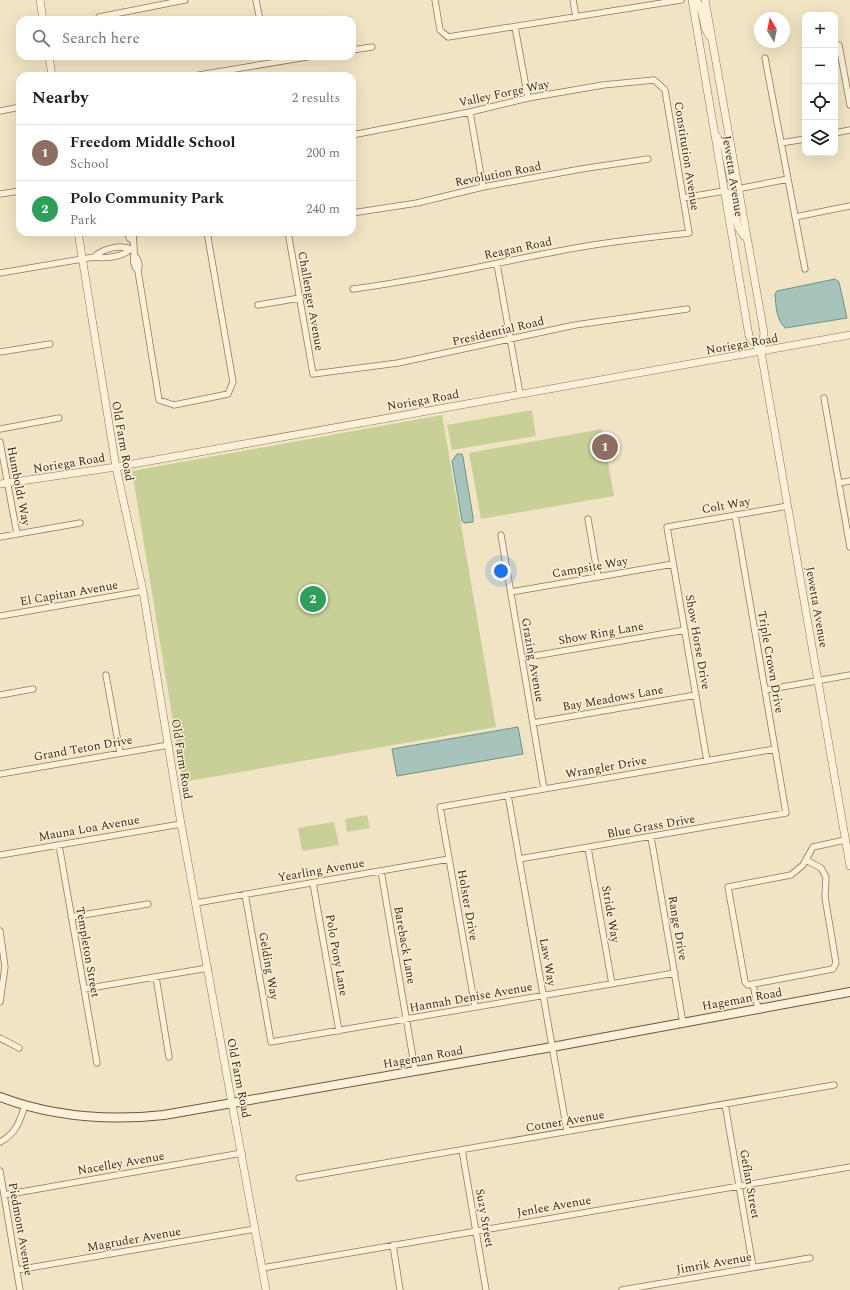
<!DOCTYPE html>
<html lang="en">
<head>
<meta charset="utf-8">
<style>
	body { margin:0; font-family:Spectral,serif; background:#f2f2f2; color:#222 }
	.controls { position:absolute; right:12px; top:12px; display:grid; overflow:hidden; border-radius:8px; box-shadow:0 4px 16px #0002 }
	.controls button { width:36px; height:36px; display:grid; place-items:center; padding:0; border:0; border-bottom:1px solid #e0e0e0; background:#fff; color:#222; font:20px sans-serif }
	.compass { position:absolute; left:754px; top:12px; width:36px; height:36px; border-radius:50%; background:#fff; box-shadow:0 4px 16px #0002; rotate:350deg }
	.you { position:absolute; left:501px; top:571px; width:14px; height:14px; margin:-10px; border:3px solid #fff; border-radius:50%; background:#1a73e8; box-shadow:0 0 0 6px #1a73e833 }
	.badge { display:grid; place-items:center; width:26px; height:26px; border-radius:50%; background:#a12525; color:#fff; font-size:13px; font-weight:700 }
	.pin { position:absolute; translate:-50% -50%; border:2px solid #fff; box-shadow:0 1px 4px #0006 }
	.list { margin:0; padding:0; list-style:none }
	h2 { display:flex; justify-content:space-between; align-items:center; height:52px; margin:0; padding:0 16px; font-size:17px }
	h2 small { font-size:13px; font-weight:400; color:#767676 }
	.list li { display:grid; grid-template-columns:26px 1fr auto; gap:12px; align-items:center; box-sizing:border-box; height:56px; padding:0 16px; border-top:1px solid #e0e0e0 }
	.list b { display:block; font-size:15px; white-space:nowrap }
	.list p { margin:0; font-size:13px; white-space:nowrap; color:#767676 }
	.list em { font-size:13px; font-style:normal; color:#767676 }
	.icon { flex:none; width:22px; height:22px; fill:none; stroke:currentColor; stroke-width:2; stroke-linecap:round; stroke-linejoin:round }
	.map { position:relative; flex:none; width:850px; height:1290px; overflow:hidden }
	.search { position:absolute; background:#fff; box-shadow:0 4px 16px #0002; left:16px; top:16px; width:340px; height:44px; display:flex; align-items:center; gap:10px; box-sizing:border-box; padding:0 14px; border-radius:12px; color:#767676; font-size:15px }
	.panel { position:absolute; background:#fff; box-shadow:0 4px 16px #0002; left:16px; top:72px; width:340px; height:164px; border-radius:12px }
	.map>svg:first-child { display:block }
	.green { fill:#c9d097 }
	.water { fill:#a6c4bc; stroke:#6c938a }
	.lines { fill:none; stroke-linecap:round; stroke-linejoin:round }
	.minor-casing { stroke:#8e7659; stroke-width:7 }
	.tertiary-casing { stroke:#8e7659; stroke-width:8 }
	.secondary-casing { stroke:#6f563c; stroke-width:10 }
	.minor { stroke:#fbf1d9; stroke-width:5.5 }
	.tertiary { stroke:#fbf1d9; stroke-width:7 }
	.secondary { stroke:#fbf1d9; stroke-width:8 }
	.labels { text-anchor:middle; stroke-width:3; stroke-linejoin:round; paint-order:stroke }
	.street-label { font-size:12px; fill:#3d2d1e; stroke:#f8eed5 }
</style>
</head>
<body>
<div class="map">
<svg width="850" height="1290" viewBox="0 0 850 1290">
	<rect width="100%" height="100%" fill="#f1e4c4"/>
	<path class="green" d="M532,410L536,436L452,450L447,425Z
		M442,415L496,727L183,782L132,471Z
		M602,429L614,496L481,519L469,453Z
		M367,815L370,828L347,832L345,819Z
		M334,822L339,845L302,851L298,828Z"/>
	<path class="water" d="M835,279L839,282L847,318L785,328C776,318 776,307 775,294L777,291Z
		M457,454H462L463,457L473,517V522L464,523L462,521L452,461Z
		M518,727L523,754L397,776L392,749Z"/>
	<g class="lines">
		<g class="minor-casing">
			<path id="minor" d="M256,0L260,20
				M435,0L440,30L448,37L681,0
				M573,0L576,17
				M99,17L185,0
				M515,27L528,98
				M839,45L850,105
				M352,50L372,47
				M765,58L805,269
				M193,76L313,56
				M0,111L20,107
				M470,112L483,187
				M835,133L850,130
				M352,135L470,112L528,98L603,85L654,80L665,90L689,233C645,238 602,242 559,251C490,264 423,280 353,289
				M781,143L805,139
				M737,189L788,179
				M0,194L20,191
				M683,198L724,191
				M352,213L417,203L483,187L581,169L648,159
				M795,217L850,206
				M128,232L129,238L132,240
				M133,232L134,248
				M288,232L313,374L398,363L575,325L687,309
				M131,249L134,248C135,257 131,264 138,271C140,266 139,259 134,255
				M497,264L520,394
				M138,271L159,400L174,405L228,394L233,382L207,232
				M0,273L94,257C105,259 122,257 131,249C120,244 102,249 94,257
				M258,305L300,298
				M0,352L50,344
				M824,398L850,547
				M0,429L59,418
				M0,442L17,534
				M839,483L850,481
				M588,519L598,577
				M501,535L544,789
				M0,537L80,523
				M511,592L673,564
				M0,616L143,591
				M522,658L685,630
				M106,675L120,753
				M765,690L850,675
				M0,695L33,689
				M533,723L696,695
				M707,761L667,527L788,506
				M0,774L169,745
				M508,795L567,1131
				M651,837L683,1023
				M59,845L97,1063
				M588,848L612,984
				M0,855L181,824
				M519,859L786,813L735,515
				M806,860L821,868L826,877L825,897L836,963L833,969L748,985L745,982L728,887L791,875L803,865L813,847L845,840
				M381,871L415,1070
				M313,883L339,1031
				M245,894L271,1042L675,973
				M196,903L449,859
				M71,917L148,904
				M0,931L5,967L0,1002
				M156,977L169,1057
				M753,984L758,1009
				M84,989L208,968
				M475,1007L440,807L775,749
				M0,1038L19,1048
				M725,1104L753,1267
				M0,1142C16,1134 20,1121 25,1105
				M462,1150L486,1290
				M0,1171L20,1290
				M299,1178L834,1085
				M4,1195L242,1153
				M393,1245L400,1290
				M262,1268L850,1167
				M17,1270L255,1229
				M622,1290L810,1258"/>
		</g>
		<g class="tertiary-casing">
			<path id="tertiary" d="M40,0L43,20
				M692,0L749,336L761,352
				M696,0C706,12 700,27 712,39
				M705,0L764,333L761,352L850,866
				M49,56L52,76
				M716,135L724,146L731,180L736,187
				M724,191L731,195L738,227L744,236
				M78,232L116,467L143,591L181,824L266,1290
				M0,484L116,467L850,335"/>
		</g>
		<g class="secondary-casing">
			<path id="secondary" d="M0,1097C53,1117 109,1121 164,1115L552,1047L850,992"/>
		</g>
		<use href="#minor" class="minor"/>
		<use href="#tertiary" class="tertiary"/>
		<use href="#secondary" class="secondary"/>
	</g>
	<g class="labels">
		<g class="street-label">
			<text transform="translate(504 93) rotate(-12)" y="4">Valley Forge Way</text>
			<text transform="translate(687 156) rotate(81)" y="4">Constitution Avenue</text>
			<text transform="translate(498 174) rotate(-11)" y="4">Revolution Road</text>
			<text transform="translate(733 176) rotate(81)" y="4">Jewetta Avenue</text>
			<text transform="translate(518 248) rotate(-12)" y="4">Reagan Road</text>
			<text transform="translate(311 301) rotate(80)" y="4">Challenger Avenue</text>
			<text transform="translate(498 331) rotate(-13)" y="4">Presidential Road</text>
			<text transform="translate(742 344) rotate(-10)" y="4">Noriega Road</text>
			<text transform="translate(423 400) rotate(-10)" y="4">Noriega Road</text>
			<text transform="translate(123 441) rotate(80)" y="4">Old Farm Road</text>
			<text transform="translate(69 463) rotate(-9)" y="4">Noriega Road</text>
			<text transform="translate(19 486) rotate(79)" y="4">Humboldt Way</text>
			<text transform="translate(726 505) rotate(-10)" y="4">Colt Way</text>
			<text transform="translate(590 567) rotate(-10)" y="4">Campsite Way</text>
			<text transform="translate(69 593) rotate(-10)" y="4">El Capitan Avenue</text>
			<text transform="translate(817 607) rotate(80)" y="4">Jewetta Avenue</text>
			<text transform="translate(601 633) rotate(-10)" y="4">Show Ring Lane</text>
			<text transform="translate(698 642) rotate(80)" y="4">Show Horse Drive</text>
			<text transform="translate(533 660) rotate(80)" y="4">Grazing Avenue</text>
			<text transform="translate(771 662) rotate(80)" y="4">Triple Crown Drive</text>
			<text transform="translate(613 698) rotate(-10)" y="4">Bay Meadows Lane</text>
			<text transform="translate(83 748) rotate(-10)" y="4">Grand Teton Drive</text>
			<text transform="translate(182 759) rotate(81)" y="4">Old Farm Road</text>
			<text transform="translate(606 767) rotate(-10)" y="4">Wrangler Drive</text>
			<text transform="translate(651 826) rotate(-10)" y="4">Blue Grass Drive</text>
			<text transform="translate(89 828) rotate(-10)" y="4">Mauna Loa Avenue</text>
			<text transform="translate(321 870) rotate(-10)" y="4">Yearling Avenue</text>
			<text transform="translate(468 905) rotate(80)" y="4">Holster Drive</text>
			<text transform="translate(611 914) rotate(80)" y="4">Stride Way</text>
			<text transform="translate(678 928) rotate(80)" y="4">Range Drive</text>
			<text transform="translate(405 945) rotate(80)" y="4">Bareback Lane</text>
			<text transform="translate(88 952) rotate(80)" y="4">Templeton Street</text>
			<text transform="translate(337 955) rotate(80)" y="4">Polo Pony Lane</text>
			<text transform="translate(548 962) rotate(80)" y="4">Law Way</text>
			<text transform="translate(269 966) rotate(80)" y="4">Gelding Way</text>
			<text transform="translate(471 997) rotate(-10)" y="4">Hannah Denise Avenue</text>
			<text transform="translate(742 999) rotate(-10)" y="4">Hageman Road</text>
			<text transform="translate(423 1057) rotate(-10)" y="4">Hageman Road</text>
			<text transform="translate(239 1078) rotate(79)" y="4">Old Farm Road</text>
			<text transform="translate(565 1121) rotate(-10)" y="4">Cotner Avenue</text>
			<text transform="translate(121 1163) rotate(-10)" y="4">Nacelley Avenue</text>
			<text transform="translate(750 1184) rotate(80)" y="4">Geflan Street</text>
			<text transform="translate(554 1206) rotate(-10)" y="4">Jenlee Avenue</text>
			<text transform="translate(485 1218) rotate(80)" y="4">Suzy Street</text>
			<text transform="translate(21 1229) rotate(80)" y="4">Piedmont Avenue</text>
			<text transform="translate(134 1239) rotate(-10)" y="4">Magruder Avenue</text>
			<text transform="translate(714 1263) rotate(-10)" y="4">Jimrik Avenue</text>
		</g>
	</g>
</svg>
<div class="controls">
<button>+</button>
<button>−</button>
<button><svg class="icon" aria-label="locate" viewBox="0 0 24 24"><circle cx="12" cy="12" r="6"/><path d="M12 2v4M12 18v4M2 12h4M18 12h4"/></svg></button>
<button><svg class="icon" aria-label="layers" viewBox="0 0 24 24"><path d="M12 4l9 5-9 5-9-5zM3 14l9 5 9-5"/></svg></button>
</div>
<svg class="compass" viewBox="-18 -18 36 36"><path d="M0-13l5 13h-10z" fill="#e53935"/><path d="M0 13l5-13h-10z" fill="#767676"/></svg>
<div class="you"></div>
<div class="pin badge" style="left:605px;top:447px;background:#8d6e63">1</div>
<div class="pin badge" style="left:313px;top:599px;background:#2e9e5b">2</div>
<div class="search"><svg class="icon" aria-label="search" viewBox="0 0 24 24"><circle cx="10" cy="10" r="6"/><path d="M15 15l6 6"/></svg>Search here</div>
<section class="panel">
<h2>Nearby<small>2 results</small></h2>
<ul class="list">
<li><span class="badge" style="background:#8d6e63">1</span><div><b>Freedom Middle School</b><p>School</p></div><em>200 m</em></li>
<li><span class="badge" style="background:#2e9e5b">2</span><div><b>Polo Community Park</b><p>Park</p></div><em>240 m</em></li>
</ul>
</section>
</div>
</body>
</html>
